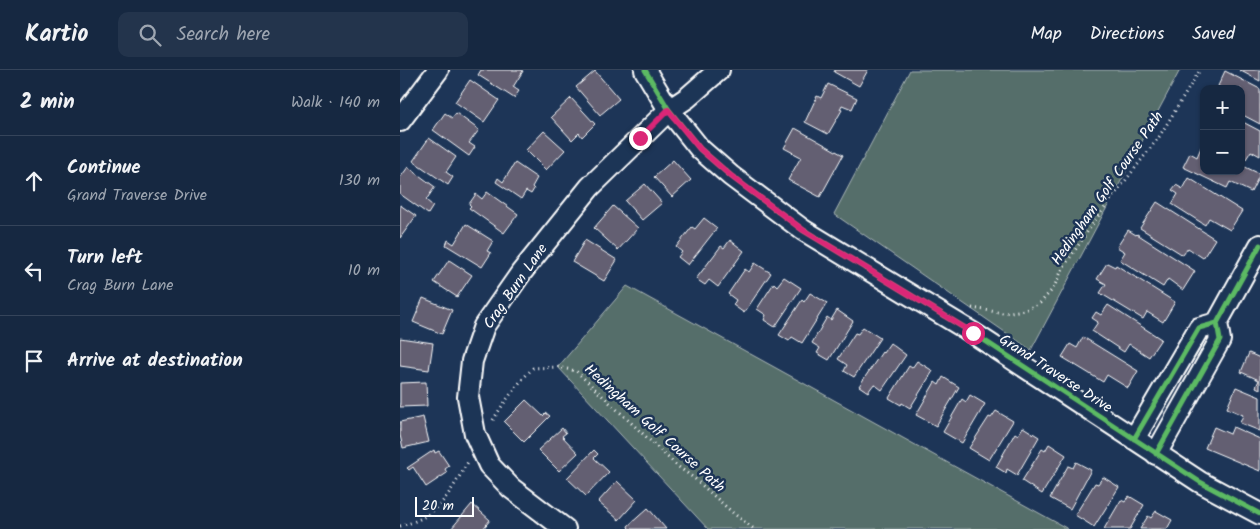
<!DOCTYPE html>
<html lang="en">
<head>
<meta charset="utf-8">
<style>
	body { margin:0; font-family:Kalam,sans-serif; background:#23344c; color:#f1f3f6 }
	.controls { position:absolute; right:15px; top:15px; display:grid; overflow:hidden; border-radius:10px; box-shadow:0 1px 4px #0004 }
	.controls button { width:45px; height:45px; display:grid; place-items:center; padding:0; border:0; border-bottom:1px solid #35445a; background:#162841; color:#f1f3f6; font:25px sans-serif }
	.scale { position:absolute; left:15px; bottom:12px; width:59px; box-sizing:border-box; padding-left:5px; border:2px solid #fff; border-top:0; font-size:14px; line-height:18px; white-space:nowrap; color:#fff; -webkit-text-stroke:4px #1d3557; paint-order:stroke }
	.stop { position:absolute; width:15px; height:15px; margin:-11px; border:4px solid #db2777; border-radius:50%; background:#fff }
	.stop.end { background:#db2777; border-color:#fff; box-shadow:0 1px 5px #0008 }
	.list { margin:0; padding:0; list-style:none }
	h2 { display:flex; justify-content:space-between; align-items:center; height:65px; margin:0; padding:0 20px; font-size:21px }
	h2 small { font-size:16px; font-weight:400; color:#9ea6b1 }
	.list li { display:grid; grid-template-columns:32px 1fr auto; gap:15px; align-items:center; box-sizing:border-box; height:90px; padding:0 20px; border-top:1px solid #35445a }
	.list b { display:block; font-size:19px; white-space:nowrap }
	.list p { margin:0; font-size:16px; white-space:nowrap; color:#9ea6b1 }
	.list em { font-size:16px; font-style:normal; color:#9ea6b1 }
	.icon { flex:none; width:28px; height:28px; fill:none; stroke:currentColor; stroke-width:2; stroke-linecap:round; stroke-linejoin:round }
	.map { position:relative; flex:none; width:860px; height:459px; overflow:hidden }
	header { display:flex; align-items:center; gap:30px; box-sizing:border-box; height:70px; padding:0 25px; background:#162841; border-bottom:1px solid #35445a }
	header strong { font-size:24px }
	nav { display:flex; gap:28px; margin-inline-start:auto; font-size:18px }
	.search { width:350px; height:45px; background:#23344c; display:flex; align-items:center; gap:12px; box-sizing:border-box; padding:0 18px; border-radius:10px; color:#9ea6b1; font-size:19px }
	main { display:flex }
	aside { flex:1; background:#162841 }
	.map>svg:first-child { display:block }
	.green { fill:#556e6b; stroke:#aab6b5 }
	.building { fill:#635e72; stroke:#fff }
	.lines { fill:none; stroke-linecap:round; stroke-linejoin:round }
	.minor-casing { stroke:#fff; stroke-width:24 }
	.path { stroke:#fff; stroke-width:3; stroke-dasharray:1 4; stroke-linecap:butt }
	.minor { stroke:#1d3557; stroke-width:20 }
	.cycleway-casing { stroke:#1d3557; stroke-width:8 }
	.cycleway { stroke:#5cba63; stroke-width:5 }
	.route { stroke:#db2777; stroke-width:6 }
	.labels { text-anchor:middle; stroke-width:5; stroke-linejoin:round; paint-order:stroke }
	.street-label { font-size:15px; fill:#fff; stroke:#1d3557 }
</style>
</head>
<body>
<header>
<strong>Kartio</strong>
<div class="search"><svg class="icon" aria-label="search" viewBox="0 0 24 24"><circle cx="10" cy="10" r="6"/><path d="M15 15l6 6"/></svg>Search here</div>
<nav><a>Map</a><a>Directions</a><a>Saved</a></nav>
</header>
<main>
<aside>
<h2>2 min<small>Walk · 140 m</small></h2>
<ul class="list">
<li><svg class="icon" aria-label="ahead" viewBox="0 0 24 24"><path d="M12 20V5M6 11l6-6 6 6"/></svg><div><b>Continue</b><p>Grand Traverse Drive</p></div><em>130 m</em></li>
<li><svg class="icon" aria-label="left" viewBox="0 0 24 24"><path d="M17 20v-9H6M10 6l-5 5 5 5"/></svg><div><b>Turn left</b><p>Crag Burn Lane</p></div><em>10 m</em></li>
<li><svg class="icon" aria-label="arrive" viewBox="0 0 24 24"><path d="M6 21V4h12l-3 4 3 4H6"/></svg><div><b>Arrive at destination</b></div></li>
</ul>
</aside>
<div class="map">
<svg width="860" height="459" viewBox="0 0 860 459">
	<rect width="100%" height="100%" fill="#1d3557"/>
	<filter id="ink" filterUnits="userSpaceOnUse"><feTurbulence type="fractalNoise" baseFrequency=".02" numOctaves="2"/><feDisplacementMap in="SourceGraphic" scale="10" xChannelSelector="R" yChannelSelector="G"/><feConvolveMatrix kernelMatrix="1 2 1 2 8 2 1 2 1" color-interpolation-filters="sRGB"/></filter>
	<g filter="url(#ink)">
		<path class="green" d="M510,0H780L631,280L434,144Z
			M227,216L668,459H308L158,297Z"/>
		<path class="building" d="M81,0H121L123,1L113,17L119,21L114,28L78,5Z
			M435,0H468L459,16L434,2Z
			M839,0H860V11Z
			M195,1L219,29L200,45L176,17Z
			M825,1L860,19V54L841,44V19H824L818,16Z
			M70,10L99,30L84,52L55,32Z
			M428,14L457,28L452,39L442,35L440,39L442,40L428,64L405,52L417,26L421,28Z
			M171,28L195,54L182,67L179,63L172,70L151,47Z
			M45,43L52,48L56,43L79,60L69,73L75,77L69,86L33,60Z
			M841,51L860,61V86L851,81L846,89L841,87Z
			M395,58L443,85L420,127L388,110L401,87L384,78Z
			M144,61L165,80L146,100L126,80Z
			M29,68L56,87L46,102L53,107L48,115L13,91Z
			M802,75L804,101H841V95L860,104L851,122L830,112L827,118L783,97L790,83L797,87Z
			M273,90L291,110L272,127L254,107Z
			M115,93L137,108L132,117L134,119L131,124L126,121L121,129L96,112L98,108L103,112Z
			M8,97L35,117L26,130L33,136L28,144L0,124V108Z
			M789,108L842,141L830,160L809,148L805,155L772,134L778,124L772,120L776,115L783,119Z
			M245,114L262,133L242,150L225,131Z
			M87,122L118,144L104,163L69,138L71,136L69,134L76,124L82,129Z
			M757,132L815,169L803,188L788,178L783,185L740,158Z
			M0,135L16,146L0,168Z
			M213,136L238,158L218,180L194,158Z
			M304,148L317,158L288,195L278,187L282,182L276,177L292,157L295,159Z
			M66,154L93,171L87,181L91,183L82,197L46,175L48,170L54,174Z
			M728,160L736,165L737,164L795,201L783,220L768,209L763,217L720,190L725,182L717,177Z
			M185,170L217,190L204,211L172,192Z
			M330,170L344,181L318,217L309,210L305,215L296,209L321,176L324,178Z
			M49,190L72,205L57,227L34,212Z
			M355,193L371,203L344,243L333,235L336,230L328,224L345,199L349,202Z
			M707,193L715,197L716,195L775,232L763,252L747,242L743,249L700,223L706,214L697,209Z
			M384,207L401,218L375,257L364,250L366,245L357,239L374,213L377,216Z
			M410,223L427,233L402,273L392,267L389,271L379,265L402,230L404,232Z
			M23,228L52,240L42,264L13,252Z
			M708,235L761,269L749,287L729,274L724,282L692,261L698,252L692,248L696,242L701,245Z
			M437,240L453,251L429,290L417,283L420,278L412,273L427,247L431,250Z
			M463,257L480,268L454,307L444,301L447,295L438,289L455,263L458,264Z
			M683,267L738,301L728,318L707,305L703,312L662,287L670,274L677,278Z
			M0,268L33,273L29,300L0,296Z
			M490,273L506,285L482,320L474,314L468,322L459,316L482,282L483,283Z
			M849,283L860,288V319L856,317L859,310L841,302Z
			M517,291L533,301L510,338L502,333L501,335L489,328L509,296L512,298Z
			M543,307L559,317L536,356L516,345L535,312L539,315Z
			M26,312L27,336L0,337V313Z
			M836,317L860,327V361L840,353L843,345L827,338Z
			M570,325L585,334L562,373L543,362L562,329L566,332Z
			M126,330L143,346L146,343L150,346L124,372L104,352Z
			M596,341L613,351L589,390L569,378L589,347L591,348Z
			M23,347L29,372L3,378L0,365V352Z
			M623,357L639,367L617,405L607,399L606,403L596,397L615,363L618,365Z
			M814,357L830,364L833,357L860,369V401L805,378Z
			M162,358L166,363L162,366L178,383L159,401L138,380Z
			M649,374L666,385L642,424L622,411L642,379L645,381Z
			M34,380L35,383L39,381L49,396L45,399L47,403L26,417L13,397L9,400L7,398Z
			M194,380L198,384L194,388L209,402L186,426L167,408Z
			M676,392L691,400L670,439L650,428L668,396L673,398Z
			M703,407L719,417L694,457L675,445L695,413L698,414Z
			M217,411L237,430L219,450L198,432Z
			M729,426L744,435L730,459H704L721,430L725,432Z
			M72,434L90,450L83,459H51Z
			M248,438L266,459H229L228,456Z
			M756,441L772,450L767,459H740L748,446L751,448Z"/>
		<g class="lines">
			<g class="minor-casing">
				<path id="minor" d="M245,0L269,40L300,79L331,106L403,160L573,263L800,412L860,444
					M0,51L38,0
					M734,369L799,258L817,253
					M756,384L820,270L817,253L860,175
					M165,459L111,418L89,395L75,364L68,327L72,291L84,256L121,203L190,117L269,40L287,28L319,0"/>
			</g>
			<path class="path" d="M572,238L603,243L625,240L640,233L653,219L663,198L696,149L759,67L800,0
				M93,350C105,331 117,314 133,298L158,297L176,301L276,395L295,409L333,443L354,459
				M0,456C40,446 48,425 68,392"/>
			<use href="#minor" class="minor"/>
			<g class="cycleway-casing">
				<path id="cycleway" d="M245,0L269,40L300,79L331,106L403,160L573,263L800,412L860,444
					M734,369L799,258L817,253
					M756,384L820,270L817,253L860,175"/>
			</g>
			<use href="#cycleway" class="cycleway"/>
		</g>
	</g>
	<g class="lines" filter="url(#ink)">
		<path class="route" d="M240,68L268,40L300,79L331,106L403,160L573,263"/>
	</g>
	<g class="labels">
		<g class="street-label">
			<text transform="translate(707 118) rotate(-55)" y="5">Hedingham Golf Course Path</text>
			<text transform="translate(115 216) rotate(-55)" y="5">Crag Burn Lane</text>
			<text transform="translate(656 303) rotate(33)" y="5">Grand Traverse Drive</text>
			<text transform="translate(255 358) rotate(42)" y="5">Hedingham Golf Course Path</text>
		</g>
	</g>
</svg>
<div class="controls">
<button>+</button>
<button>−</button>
</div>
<div class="scale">20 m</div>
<div class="stop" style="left:573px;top:263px"></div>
<div class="stop end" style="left:240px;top:68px"></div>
</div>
</main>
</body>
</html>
